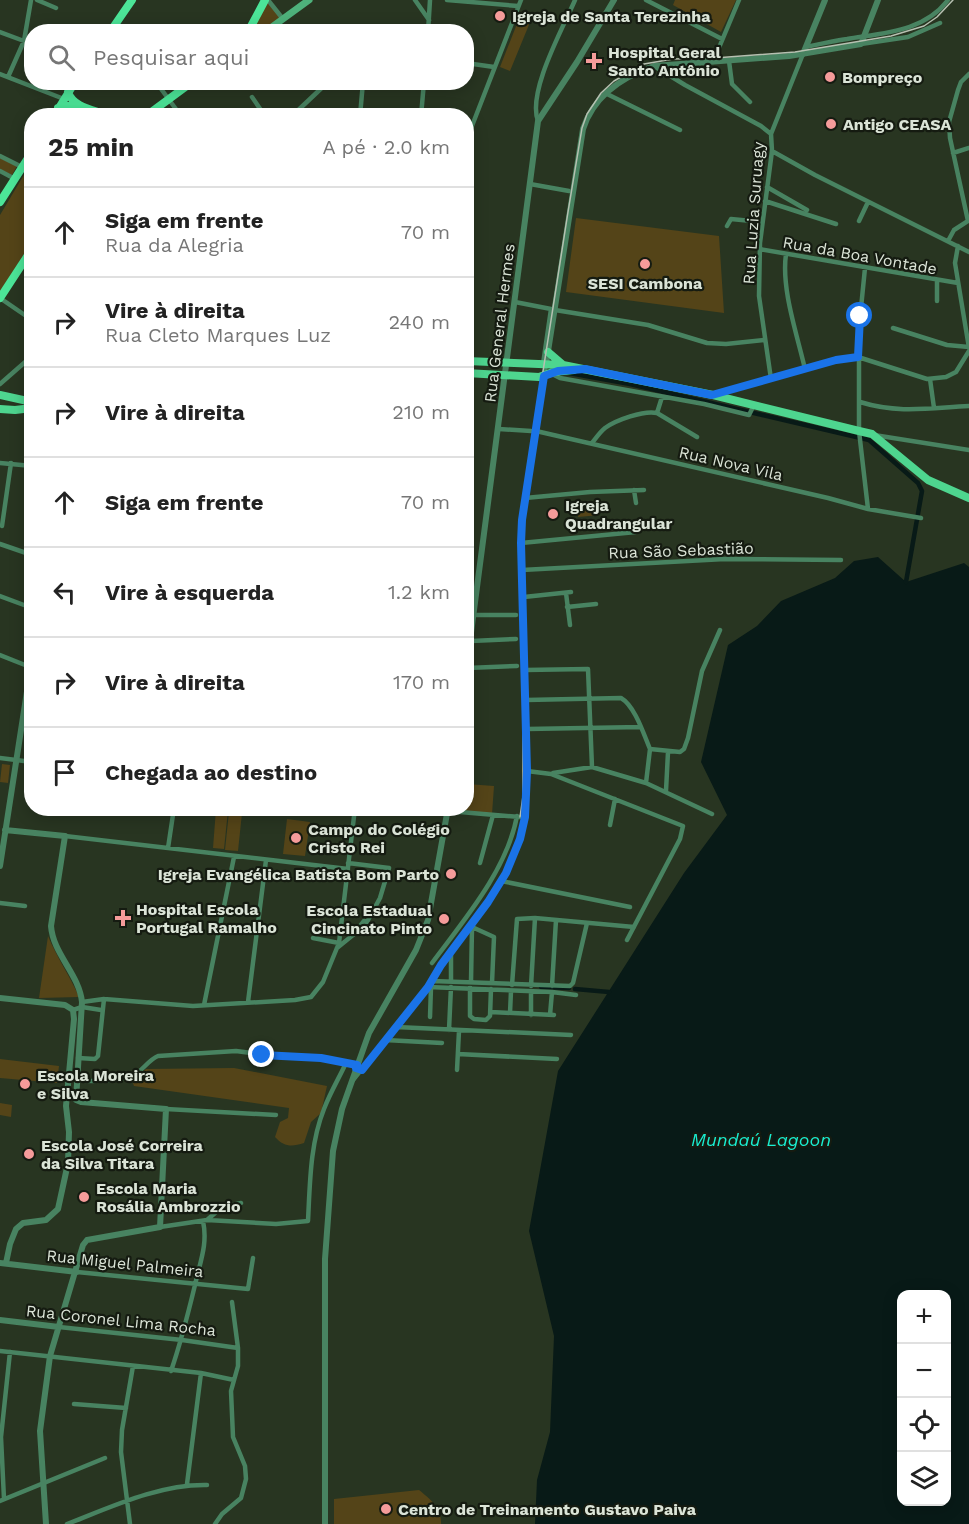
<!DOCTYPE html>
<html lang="pt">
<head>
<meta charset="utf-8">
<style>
	body { margin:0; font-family:"Work Sans",sans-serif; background:#f6f6f6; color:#222 }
	.controls { position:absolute; right:18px; bottom:18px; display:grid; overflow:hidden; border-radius:12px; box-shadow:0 3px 15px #0003 }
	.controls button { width:54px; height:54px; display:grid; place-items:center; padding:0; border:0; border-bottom:2px solid #e0e0e0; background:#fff; color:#222; font:30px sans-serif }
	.stop { position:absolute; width:18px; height:18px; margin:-14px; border:4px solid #1a73e8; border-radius:50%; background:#fff }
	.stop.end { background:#1a73e8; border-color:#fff; box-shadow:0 2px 6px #0008 }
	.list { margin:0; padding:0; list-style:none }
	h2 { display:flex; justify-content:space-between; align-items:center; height:78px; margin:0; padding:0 24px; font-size:26px }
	h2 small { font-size:20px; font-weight:400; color:#767676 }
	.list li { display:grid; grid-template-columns:39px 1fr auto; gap:18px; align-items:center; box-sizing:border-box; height:90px; padding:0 24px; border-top:2px solid #e0e0e0 }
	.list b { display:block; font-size:22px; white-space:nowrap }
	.list p { margin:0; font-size:20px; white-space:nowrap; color:#767676 }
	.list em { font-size:20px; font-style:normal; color:#767676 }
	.icon { flex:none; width:33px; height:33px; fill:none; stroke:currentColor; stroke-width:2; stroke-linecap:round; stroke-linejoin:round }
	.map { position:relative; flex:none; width:969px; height:1524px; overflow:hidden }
	.search { position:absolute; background:#fff; box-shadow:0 3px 15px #0003; left:24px; top:24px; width:450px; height:66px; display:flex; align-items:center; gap:15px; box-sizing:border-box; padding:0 21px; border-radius:24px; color:#767676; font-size:22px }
	.panel { position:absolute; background:#fff; box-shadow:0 3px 15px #0003; left:24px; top:108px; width:450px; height:708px; border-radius:24px }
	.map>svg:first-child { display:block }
	.green { fill:#544418 }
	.water { fill:#081a17; fill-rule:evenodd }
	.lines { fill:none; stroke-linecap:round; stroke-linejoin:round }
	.canal { stroke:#081a17; stroke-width:4.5 }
	.minor { stroke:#488361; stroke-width:4.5 }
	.tertiary { stroke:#488361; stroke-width:6 }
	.secondary { stroke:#4eb17b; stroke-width:7 }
	.primary { stroke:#4ed58f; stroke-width:8 }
	.trunk { stroke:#4ce598; stroke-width:8 }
	.tram { stroke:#b6c0b1; stroke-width:1.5 }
	.route { stroke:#1a73e8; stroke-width:8 }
	.poi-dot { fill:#f59b9a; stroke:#151b11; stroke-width:2 }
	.labels { text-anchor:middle; stroke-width:4.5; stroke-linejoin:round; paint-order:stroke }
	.poi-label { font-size:16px; font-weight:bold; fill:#dbe4d7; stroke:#151b11; text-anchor:start }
	.street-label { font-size:16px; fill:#dbe4d7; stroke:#151b11 }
	.water-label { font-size:18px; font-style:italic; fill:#19efd2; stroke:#151b11 }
</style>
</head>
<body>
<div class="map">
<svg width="969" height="1524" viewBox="0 0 969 1524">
	<rect width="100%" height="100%" fill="#283521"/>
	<path class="green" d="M267,0L283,19L264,31L251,32Z
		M675,0H736L721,32L673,5Z
		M522,11L533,15L510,71L500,67Z
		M0,158L17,166L12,175L0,169Z
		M31,163V243L0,292V215Z
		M576,218L719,236L724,313L566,292Z
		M599,504L600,515L578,517L577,506Z
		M2,764L10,765L8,783L0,782Z
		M467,784L494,786L492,814L459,811L460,809L466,808Z
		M216,809L228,810L224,849L213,848Z
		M229,812L242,813L238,851L225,850Z
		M287,819L310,822L305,856L283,854Z
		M48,936C57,958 70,976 79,997L39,998Z
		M0,1059L59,1066L57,1083L0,1078Z
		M234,1068L327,1086L321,1113L311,1122L304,1143C292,1147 284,1147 275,1137L280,1122L288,1118L289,1108L134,1086L132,1080L146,1069Z
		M0,1103L12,1105L11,1117L0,1115Z
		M419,1490C430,1499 442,1508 441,1524H334V1499Z"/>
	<path class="water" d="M878,557L906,582L964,563L969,567V1524H535L537,1480L550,1432L554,1336L529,1231L558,1071L684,873L727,815L701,762L728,645L757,626L781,601L835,578L854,561ZM946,1294V1502H902V1294Z"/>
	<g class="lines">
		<path class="canal" d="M569,373L630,384L869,440L918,483L922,491L906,582
			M541,987L569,988
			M575,989L609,992"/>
		<path class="minor" d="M37,0L56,8
			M268,0L283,19
			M415,0L429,20
			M447,0L518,6
			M646,0L722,39
			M0,32L24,41
			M428,32L430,0
			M861,44L908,37L940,23
			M806,47C820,44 833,41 847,39C883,33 924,32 948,0
			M729,61L732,84L750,102
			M713,62L739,0
			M466,63L494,67
			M654,66L685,85L761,126L771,134
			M0,74L64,99
			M8,77L24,41L31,0
			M156,82L181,116
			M605,93L680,130
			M252,97L265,116
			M292,116L328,82
			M360,116L363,82
			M421,116L424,82
			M538,121C527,92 563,28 575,0
			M772,151L815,175L969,252
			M953,153L969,148
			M0,156L22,167
			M466,164L470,131L521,0
			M0,171L15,179
			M530,184L569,191
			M767,187L807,210
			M765,201L836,224
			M859,221L868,202
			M727,226L731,219L762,222
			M948,241L954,230L968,221L950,138L949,122L958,90L961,82L969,74
			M958,246L955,263L969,348
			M759,249L958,283
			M786,254C781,289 797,334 805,369
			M865,268L859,328V431L868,509
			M0,298L32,320
			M937,301V280
			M515,302L551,309L543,364
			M555,310L648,325L707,343L726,344L765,340
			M893,328L947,345L969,347
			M553,372L554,375L560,378L704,404L749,415L754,405
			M771,379L759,296L760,243L772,151L771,134L803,54
			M930,379L934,408
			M0,384L32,356
			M715,394L836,360L858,357L927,379L946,377L956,372L969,351
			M860,402C899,414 929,408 969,406
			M657,413L662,397
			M499,429L531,431
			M536,431L828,498L868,509L921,518
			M874,435L969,450
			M592,443C596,438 600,432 605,428C616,420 644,410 657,413L697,437
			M0,463L32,466
			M634,490L636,503
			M525,498L590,492L644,490
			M2,526L11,463
			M521,543L636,532
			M0,544L32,555
			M522,570L725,559L841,560
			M566,593L570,625
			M0,596L32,608
			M524,597L571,592
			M567,607L596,604
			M474,615H516
			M471,641L516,639
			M0,655L30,667
			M467,668L517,666
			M525,670L588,669L592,767
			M526,700L621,698C635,706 644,735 650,749L680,752L684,749L688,738L702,671L720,630
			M527,729L641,727
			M0,758L32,762
			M527,771L551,774L683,826L680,839L627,940
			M553,773L592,767L646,783L712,814
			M646,783L650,749
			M666,791L668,752
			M448,811L520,817
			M610,825L615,799
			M65,836L348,869
			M168,848L174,808
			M480,863L493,815
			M501,881L630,907
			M0,903L25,906
			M472,927L494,937L492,983
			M313,938L339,943
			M337,948L353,935L364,921L367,922L380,898L389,868L348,863
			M451,951V981
			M432,963C464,920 507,870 517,816
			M432,981L570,986L573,983L587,923
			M471,982L472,927
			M512,985L517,919L535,918L634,927
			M531,986L535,918
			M552,986L556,920
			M428,987L552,992L576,995
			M470,988V1016L474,1019L486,1020L490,1016L491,989
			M82,1002L104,999L193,1006L295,1000L311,997L323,982L339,943L355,808
			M248,1002L266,860
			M204,1005L234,857
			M73,1010L82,1007L101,1010
			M491,1012L554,1015
			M510,1013L511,991
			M531,1015V992
			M550,1015L552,992
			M430,1017L431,987
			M396,1027L571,1035
			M449,1030L451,987
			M385,1040L442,1043
			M458,1054L557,1059
			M78,1058L95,1059L98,1056L104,999
			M457,1070L459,1031
			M76,1080C90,1082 119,1081 132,1076C142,1072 148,1060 158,1056L236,1051L274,1056L321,1058L357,1065
			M353,1080L428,987L441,965L488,902L506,873L523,829L526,805L527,729L521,543L525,498L546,364
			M166,1109L276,1115
			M207,1220L222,1207L241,1203
			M160,1227L207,1220L276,1224L308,1221C310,1183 310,1144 324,1109C330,1093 339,1078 346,1063
			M77,1272L248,1289L253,1258
			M59,1327L182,1340L238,1348
			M0,1351L201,1373L234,1380
			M171,1371C181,1342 188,1314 195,1285C200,1262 208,1244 203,1221
			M74,1404L126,1408
			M187,1484L201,1373
			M4,1499L1,1437L10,1352
			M0,1501L105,1458
			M67,1524C111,1507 159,1484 207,1485
			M130,1524L121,1452L122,1430L133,1366
			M215,1524L222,1514L241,1498L246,1479L245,1466L233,1437L231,1391L238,1366V1348L232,1302"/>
		<path class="tertiary" d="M803,54L825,0
			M546,364L583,129C594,95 622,77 654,66L789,56L861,44L878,0
			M466,671L538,121L577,62L614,0
			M5,830L65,836L51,926C53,954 79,974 82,1002L76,1100L81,1102L166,1109L160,1227L87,1240L83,1245L50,1356L40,1431L46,1524
			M0,866L32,659
			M0,998L65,1005L73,1010L74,1019L66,1106L69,1132L68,1163L58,1209L46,1220L23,1223L16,1229L10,1244L6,1263
			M0,1263L77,1272
			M0,1320L59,1327
			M325,1524V1259L333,1151L342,1109L369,1033L416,950L428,920L448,808"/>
		<path class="secondary" d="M265,32L309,0"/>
		<path class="primary" d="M548,352L562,364
			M466,361L563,365L713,395L859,431L872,434L928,480L969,498
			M466,373L539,377L553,372L574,370
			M0,395L32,402
			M0,409L15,410L32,408"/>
		<path class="trunk" d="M110,32L132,0
			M248,32L265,0
			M68,92C73,108 95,110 109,116
			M58,108L68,106L80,108
			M54,116L75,82
			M146,116L192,82
			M0,202L32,152
			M0,298L32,249"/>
		<path class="tram" d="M520,817L523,796V661L520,518L568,212L582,128L587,114L601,93L614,81L644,64L673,59L715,58L795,52L891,36L924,26L937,17L953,0"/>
	</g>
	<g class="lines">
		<path class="route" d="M262,1055L321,1058L357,1065L356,1068L362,1070L428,987L441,965L488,902L506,873L520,839L525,817L527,771L521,543L522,520L544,376L558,371L585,369L712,395L836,360L858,357L860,316"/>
	</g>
	<g class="poi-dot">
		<circle cx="500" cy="16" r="6"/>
		<path d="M591 52h6v6h6v6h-6v6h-6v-6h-6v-6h6z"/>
		<circle cx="830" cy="77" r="6"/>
		<circle cx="831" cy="124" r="6"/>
		<circle cx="645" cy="264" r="6"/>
		<circle cx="553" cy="514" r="6"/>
		<circle cx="296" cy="838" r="6"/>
		<circle cx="451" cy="874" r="6"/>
		<path d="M120 909h6v6h6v6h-6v6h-6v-6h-6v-6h6z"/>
		<circle cx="444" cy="919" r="6"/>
		<circle cx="25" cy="1084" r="6"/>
		<circle cx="29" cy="1154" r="6"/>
		<circle cx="84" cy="1197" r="6"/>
		<circle cx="386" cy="1509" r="6"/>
	</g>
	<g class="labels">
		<g class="poi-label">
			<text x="512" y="22">Igreja de Santa Terezinha</text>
			<text x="608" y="58">Hospital Geral<tspan x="608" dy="18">Santo Antônio</tspan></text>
			<text x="842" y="83">Bompreço</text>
			<text x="843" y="130">Antigo CEASA</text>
			<text x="645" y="289" text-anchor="middle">SESI Cambona</text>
			<text x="565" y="511">Igreja<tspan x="565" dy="18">Quadrangular</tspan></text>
			<text x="308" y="835">Campo do Colégio<tspan x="308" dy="18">Cristo Rei</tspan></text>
			<text x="439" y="880" text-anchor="end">Igreja Evangélica Batista Bom Parto</text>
			<text x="136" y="915">Hospital Escola<tspan x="136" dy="18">Portugal Ramalho</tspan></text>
			<text x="432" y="916" text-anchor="end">Escola Estadual<tspan x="432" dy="18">Cincinato Pinto</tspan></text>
			<text x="37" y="1081">Escola Moreira<tspan x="37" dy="18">e Silva</tspan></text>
			<text x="41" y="1151">Escola José Correira<tspan x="41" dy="18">da Silva Titara</tspan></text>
			<text x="96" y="1194">Escola Maria<tspan x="96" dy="18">Rosália Ambrozzio</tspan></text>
			<text x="398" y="1515">Centro de Treinamento Gustavo Paiva</text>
		</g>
		<g class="street-label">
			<text transform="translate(753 213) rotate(-86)" y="6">Rua Luzia Suruagy</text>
			<text transform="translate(860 255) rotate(10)" y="6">Rua da Boa Vontade</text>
			<text transform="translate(499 323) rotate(-83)" y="6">Rua General Hermes</text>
			<text transform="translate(731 463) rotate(13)" y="6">Rua Nova Vila</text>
			<text transform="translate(681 550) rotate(-2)" y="6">Rua São Sebastião</text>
			<text transform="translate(125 1263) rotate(6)" y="6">Rua Miguel Palmeira</text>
			<text transform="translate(121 1320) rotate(6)" y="6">Rua Coronel Lima Rocha</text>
		</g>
		<g class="water-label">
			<text x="761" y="1146">Mundaú Lagoon</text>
		</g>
	</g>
</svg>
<div class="controls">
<button>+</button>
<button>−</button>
<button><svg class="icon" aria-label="locate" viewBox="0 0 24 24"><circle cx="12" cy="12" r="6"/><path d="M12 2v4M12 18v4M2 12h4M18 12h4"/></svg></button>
<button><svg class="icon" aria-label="layers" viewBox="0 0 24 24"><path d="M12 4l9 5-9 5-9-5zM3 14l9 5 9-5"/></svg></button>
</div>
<div class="stop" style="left:860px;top:316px"></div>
<div class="stop end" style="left:262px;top:1055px"></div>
<div class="search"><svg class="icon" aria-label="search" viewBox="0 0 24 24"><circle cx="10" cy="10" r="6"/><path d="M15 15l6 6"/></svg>Pesquisar aqui</div>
<section class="panel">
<h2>25 min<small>A pé · 2.0 km</small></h2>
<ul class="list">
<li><svg class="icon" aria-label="ahead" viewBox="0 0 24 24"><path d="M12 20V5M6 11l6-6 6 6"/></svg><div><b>Siga em frente</b><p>Rua da Alegria</p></div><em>70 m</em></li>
<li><svg class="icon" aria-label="right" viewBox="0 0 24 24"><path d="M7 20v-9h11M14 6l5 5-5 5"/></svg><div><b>Vire à direita</b><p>Rua Cleto Marques Luz</p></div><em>240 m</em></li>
<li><svg class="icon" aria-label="right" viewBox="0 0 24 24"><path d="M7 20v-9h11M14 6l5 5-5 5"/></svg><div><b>Vire à direita</b></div><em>210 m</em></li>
<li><svg class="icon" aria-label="ahead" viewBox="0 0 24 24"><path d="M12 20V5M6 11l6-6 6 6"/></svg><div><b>Siga em frente</b></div><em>70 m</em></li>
<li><svg class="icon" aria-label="left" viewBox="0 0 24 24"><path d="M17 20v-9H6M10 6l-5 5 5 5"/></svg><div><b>Vire à esquerda</b></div><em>1.2 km</em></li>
<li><svg class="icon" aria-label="right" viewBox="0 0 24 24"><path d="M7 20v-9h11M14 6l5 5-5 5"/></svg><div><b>Vire à direita</b></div><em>170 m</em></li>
<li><svg class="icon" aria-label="arrive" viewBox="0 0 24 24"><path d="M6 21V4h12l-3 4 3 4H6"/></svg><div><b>Chegada ao destino</b></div></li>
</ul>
</section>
</div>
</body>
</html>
